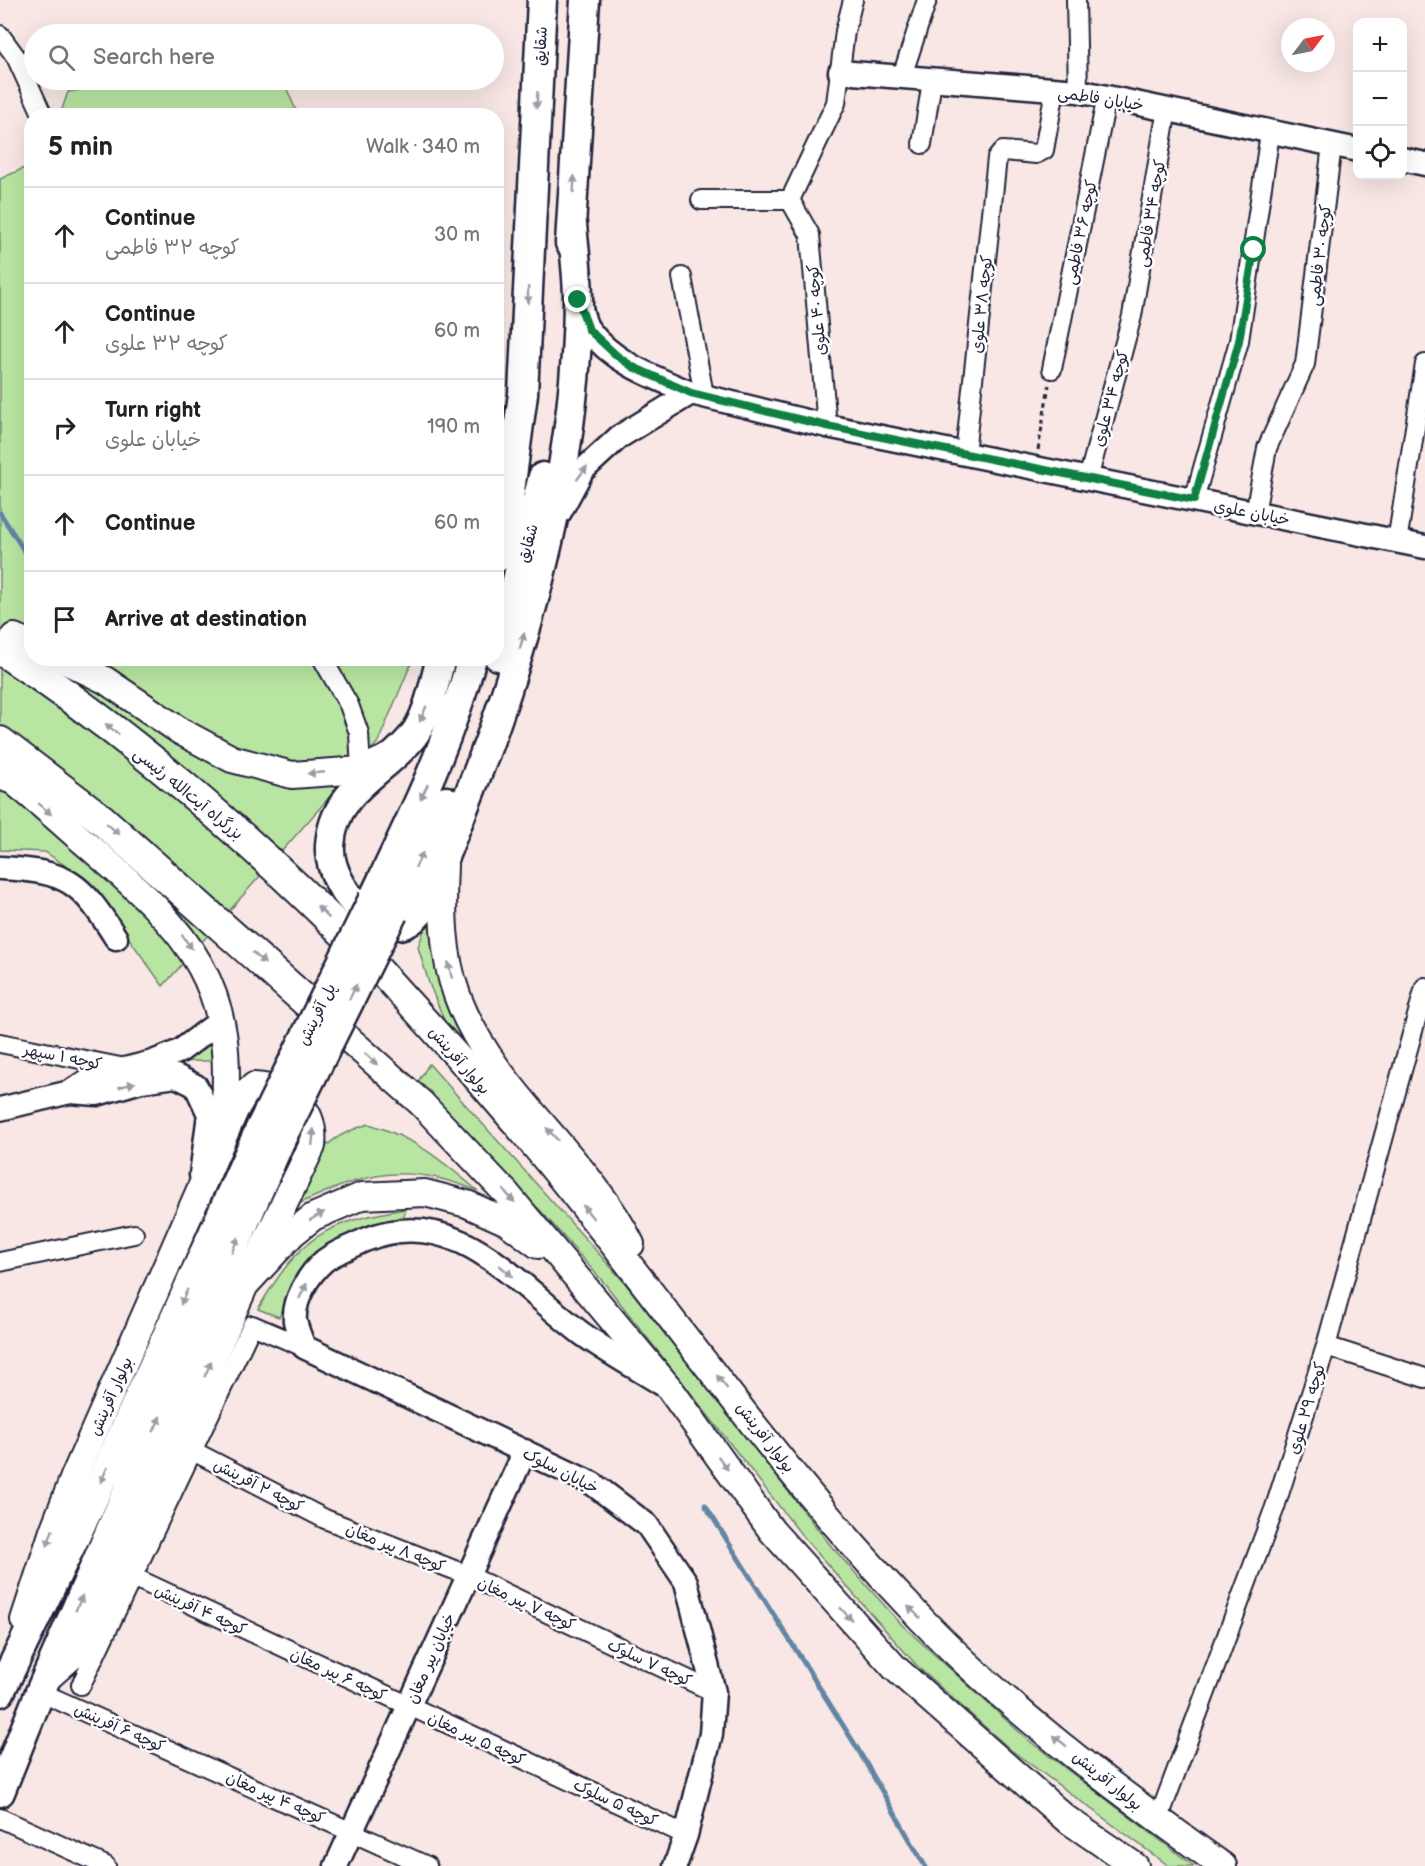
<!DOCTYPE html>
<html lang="en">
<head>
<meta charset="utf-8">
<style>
	body { margin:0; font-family:"Balsamiq Sans","Playpen Sans Arabic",sans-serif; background:#f2f2f2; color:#222 }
	.controls { position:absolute; right:18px; top:18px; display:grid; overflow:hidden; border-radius:12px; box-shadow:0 6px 24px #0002 }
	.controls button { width:54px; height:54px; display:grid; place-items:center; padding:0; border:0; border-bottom:2px solid #e0e0e0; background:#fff; color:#222; font:30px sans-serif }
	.compass { position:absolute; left:1281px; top:18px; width:54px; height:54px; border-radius:50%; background:#fff; box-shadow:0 6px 24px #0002; rotate:58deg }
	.stop { position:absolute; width:18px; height:18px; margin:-14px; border:4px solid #0b8043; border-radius:50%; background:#fff }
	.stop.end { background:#0b8043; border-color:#fff; box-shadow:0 2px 6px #0008 }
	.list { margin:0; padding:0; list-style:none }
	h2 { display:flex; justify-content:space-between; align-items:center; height:78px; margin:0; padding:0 24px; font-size:26px }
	h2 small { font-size:20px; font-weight:400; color:#767676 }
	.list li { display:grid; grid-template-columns:39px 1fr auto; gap:18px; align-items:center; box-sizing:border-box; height:96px; padding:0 24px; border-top:2px solid #e0e0e0 }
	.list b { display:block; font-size:22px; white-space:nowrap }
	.list p { margin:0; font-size:20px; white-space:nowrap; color:#767676 }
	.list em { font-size:20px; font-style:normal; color:#767676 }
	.icon { flex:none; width:33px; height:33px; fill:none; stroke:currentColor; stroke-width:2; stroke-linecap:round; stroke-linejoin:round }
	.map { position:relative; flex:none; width:1425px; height:1866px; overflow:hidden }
	.search { position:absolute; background:#fff; box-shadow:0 6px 24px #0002; left:24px; top:24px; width:480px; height:66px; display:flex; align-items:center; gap:15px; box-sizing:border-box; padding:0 21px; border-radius:33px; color:#767676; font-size:22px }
	.panel { position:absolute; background:#fff; box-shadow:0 6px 24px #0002; left:24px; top:108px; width:480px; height:558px; border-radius:24px }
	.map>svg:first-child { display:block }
	.green { fill:#b9e5a2; stroke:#6e846e; stroke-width:1.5 }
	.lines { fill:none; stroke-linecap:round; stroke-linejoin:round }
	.stream { stroke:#6285a5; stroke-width:5 }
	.minor-casing { stroke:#22223b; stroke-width:22 }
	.tertiary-casing { stroke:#22223b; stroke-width:27 }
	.secondary-casing { stroke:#22223b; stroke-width:30 }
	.primary-casing { stroke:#22223b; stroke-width:33 }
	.trunk-casing { stroke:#22223b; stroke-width:34 }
	.path { stroke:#22223b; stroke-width:3; stroke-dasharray:4.5 4.5; stroke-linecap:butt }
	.minor { stroke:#fff; stroke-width:18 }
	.tertiary { stroke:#fff; stroke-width:22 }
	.secondary { stroke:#fff; stroke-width:26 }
	.primary { stroke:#fff; stroke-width:28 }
	.trunk { stroke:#fff; stroke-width:30 }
	.primary-bridge-casing { stroke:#22223b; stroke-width:33; stroke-linecap:butt }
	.primary-bridge { stroke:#fff; stroke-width:28 }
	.oneway { fill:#9c9ca7 }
	.route { stroke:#0b8043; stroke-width:8 }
	.labels { text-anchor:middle; stroke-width:5; stroke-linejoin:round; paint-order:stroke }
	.street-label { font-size:16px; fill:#22223b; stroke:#fff }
</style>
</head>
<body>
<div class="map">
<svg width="1425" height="1866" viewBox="0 0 1425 1866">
	<rect width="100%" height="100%" fill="#f8e7e4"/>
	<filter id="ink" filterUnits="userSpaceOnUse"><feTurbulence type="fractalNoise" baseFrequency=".0167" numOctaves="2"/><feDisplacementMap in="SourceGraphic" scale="12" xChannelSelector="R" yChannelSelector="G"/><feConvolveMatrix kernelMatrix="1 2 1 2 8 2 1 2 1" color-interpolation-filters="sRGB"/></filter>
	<g filter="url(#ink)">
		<path class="green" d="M135,80H283L298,115H60L68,92Z
			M31,165L32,658L413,659L378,742L163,986L88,881L45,852L0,850V179Z
			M431,911L434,948L579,1175L451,1037L429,983L418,947Z
			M222,1036L229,1060L175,1062Z
			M429,1064L625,1283L831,1546L902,1625L1027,1739L1194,1866H1169L1011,1750L919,1668L804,1538L606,1285L541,1211L486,1158L398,1103L416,1085Z
			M369,1124C417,1139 440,1159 478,1191C405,1162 369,1172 300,1203C311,1157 322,1138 369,1124Z
			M406,1209L404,1216L337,1239L305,1269L279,1317L258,1309C301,1237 323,1222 406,1209Z"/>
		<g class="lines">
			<path class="stream" d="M0,513L32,563
				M705,1505L856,1746L925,1866"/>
			<g class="minor-casing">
				<path id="minor" d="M1076,0L1078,91
					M0,35L16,57L43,116
					M902,76L927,0
					M922,144L932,81
					M701,200H790
					M790,200L810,235L827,426
					M790,200L836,103L845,31L853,0
					M682,277L704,395
					M1052,369L1107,96
					M965,454L997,158L1003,151L1036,154L1044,150L1055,90
					M1088,479L1132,316L1167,109
					M1194,500L1239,341L1270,133
					M1255,513L1267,448L1305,364L1332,145
					M1397,542L1425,364
					M322,658L349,705L359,733L361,770
					M0,1043L125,1068
					M0,1262L134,1234
					M1326,1346L1425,1378
					M193,1451L325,1519L467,1575L714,1692
					M133,1577L686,1835
					M81,1685L252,1325L304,1347
					M40,1692L427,1866
					M0,1818L106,1866
					M1158,1820L1275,1507L1326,1346L1425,987"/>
			</g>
			<g class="tertiary-casing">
				<path id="tertiary" d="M840,72L1078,91L1358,150
					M1402,159L1425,164
					M691,393L827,426L1425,547
					M560,512L582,471L619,437L691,393C656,378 613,363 589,330C584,324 582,312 580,304
					M0,868C68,871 80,881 116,938
					M70,1092L93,1077L153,1062L180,1051L220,1021
					M0,1109L70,1092L97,1094L141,1081L176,1076L196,1086L209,1114L201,1175
					M662,1384C635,1367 607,1352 581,1333C516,1284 456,1202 365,1240C352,1246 335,1252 324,1261C309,1274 293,1300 295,1321C297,1330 301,1339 304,1347L593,1484L647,1525L686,1582L714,1692L711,1734L686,1835L675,1866
					M336,1866L525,1451"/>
			</g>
			<g class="secondary-casing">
				<path id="secondary" d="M14,637L32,645
					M60,658L105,680L180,731L232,759L292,775L361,770L387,758
					M0,771C32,794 61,823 91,848C190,934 239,984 223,1124
					M444,865C442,908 442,954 457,995C491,1090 585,1153 631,1244
					M364,953C432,1028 501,1103 564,1182C678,1323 782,1473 907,1604C999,1703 1113,1788 1223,1866
					M327,1020L421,1103L507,1194L670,1389L772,1531L895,1668L1065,1818L1135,1866
					M24,1620L53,1531L74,1477L235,1110L243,1096L254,1086C291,1088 316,1108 312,1146L245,1285
					M46,1679L72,1656L115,1578L245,1285L293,1233L313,1217L362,1196L425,1193L467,1204L507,1222L538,1245"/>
			</g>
			<g class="primary-casing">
				<path id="primary" d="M570,243L585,0
					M496,558L506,521L523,394L542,0
					M498,656L543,477
					M441,658C434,683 429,715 413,736C382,775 333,789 330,846C328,878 363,927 399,925C410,924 417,915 424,907C454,830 488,753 512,674C550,554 577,427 578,301C578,275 574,249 572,224
					M373,899C411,820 449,743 472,658
					M393,913L446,801
					M0,1692L90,1506L260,1129
					M0,1792L40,1692L281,1139"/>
			</g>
			<g class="trunk-casing">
				<path id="trunk" d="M0,649C133,736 252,841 364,953
					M0,742L101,819L327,1020
					M0,767L8,777"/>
			</g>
			<path class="path" d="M1038,450L1049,385"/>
			<use href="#minor" class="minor"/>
			<use href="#tertiary" class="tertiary"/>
			<use href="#secondary" class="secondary"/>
			<use href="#primary" class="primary"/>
			<use href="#trunk" class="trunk"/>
			<g class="primary-bridge-casing">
				<path id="primary-bridge" d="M260,1129L373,899
					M281,1139L393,913"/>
			</g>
			<use href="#primary-bridge" class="primary-bridge"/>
		</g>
		<defs><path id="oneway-solid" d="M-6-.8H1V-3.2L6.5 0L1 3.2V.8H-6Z" transform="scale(1.5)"/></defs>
		<g class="oneway">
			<use href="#oneway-solid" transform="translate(537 100) rotate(93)"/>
			<use href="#oneway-solid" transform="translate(574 184) rotate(-87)"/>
			<use href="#oneway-solid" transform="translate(528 295) rotate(91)"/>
			<use href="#oneway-solid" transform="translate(582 473) rotate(-53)"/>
			<use href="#oneway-solid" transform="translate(522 641) rotate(-74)"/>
			<use href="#oneway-solid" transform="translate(423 714) rotate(113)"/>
			<use href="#oneway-solid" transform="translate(112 729) rotate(-142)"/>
			<use href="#oneway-solid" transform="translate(316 773) rotate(175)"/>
			<use href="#oneway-solid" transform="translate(424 792) rotate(116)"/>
			<use href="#oneway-solid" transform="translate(45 809) rotate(41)"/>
			<use href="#oneway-solid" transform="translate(113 829) rotate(40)"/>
			<use href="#oneway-solid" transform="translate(419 860) rotate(-64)"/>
			<use href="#oneway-solid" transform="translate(323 912) rotate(-135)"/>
			<use href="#oneway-solid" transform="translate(187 942) rotate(54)"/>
			<use href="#oneway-solid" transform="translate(259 958) rotate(42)"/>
			<use href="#oneway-solid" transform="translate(450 970) rotate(-103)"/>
			<use href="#oneway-solid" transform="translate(353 992) rotate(-64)"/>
			<use href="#oneway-solid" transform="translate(371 1059) rotate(42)"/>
			<use href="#oneway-solid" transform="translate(127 1085) rotate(-16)"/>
			<use href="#oneway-solid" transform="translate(552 1134) rotate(-133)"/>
			<use href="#oneway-solid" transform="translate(313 1137) rotate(-85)"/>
			<use href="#oneway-solid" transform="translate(509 1196) rotate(48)"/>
			<use href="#oneway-solid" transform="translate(588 1212) rotate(-128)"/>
			<use href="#oneway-solid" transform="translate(317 1216) rotate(-30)"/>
			<use href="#oneway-solid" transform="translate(235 1245) rotate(-66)"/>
			<use href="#oneway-solid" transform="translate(506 1271) rotate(41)"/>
			<use href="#oneway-solid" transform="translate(303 1291) rotate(-64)"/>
			<use href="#oneway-solid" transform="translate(184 1297) rotate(114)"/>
			<use href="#oneway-solid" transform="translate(208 1369) rotate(-66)"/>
			<use href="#oneway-solid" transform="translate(722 1382) rotate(-128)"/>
			<use href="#oneway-solid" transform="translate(157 1424) rotate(-66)"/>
			<use href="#oneway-solid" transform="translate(723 1463) rotate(54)"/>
			<use href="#oneway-solid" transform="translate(104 1475) rotate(114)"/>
			<use href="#oneway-solid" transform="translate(50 1538) rotate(108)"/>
			<use href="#oneway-solid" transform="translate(79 1603) rotate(-66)"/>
			<use href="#oneway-solid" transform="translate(914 1612) rotate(-136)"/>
			<use href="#oneway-solid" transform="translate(846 1614) rotate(48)"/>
			<use href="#oneway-solid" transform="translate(1060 1741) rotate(-141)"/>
		</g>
	</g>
	<g class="lines" filter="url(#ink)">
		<path class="route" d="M578,300L589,330L616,355L633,367L691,393L827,426L1194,500L1239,341L1254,250"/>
	</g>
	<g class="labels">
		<g class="street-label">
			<text transform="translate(540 46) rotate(-87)" y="6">شقایق</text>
			<text transform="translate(1101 98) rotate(9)" y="6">خیابان فاطمی</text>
			<text transform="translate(1150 213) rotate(-80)" y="6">کوچه ۳۴ فاطمی</text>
			<text transform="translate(1080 232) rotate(-78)" y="6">کوچه ۳۶ فاطمی</text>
			<text transform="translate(1319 255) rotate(-83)" y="6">کوچه ۳۰ فاطمی</text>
			<text transform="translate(981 304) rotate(-84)" y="6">کوچه ۳۸ علوی</text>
			<text transform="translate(816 310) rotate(-95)" y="6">کوچه ۴۰ علوی</text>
			<text transform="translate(1110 398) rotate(-75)" y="6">کوچه ۳۴ علوی</text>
			<text transform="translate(1252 512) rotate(11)" y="6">خیابان علوی</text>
			<text transform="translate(527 543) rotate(-75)" y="6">شقایق</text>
			<text transform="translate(189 793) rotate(39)" y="6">بزرگراه آیت‌الله رئیسی</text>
			<text transform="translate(316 1014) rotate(-64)" y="6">پل آفرینش</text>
			<text transform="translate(63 1056) rotate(11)" y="6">کوچه ۱ سپهر</text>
			<text transform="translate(460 1060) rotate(49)" y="6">بولوار آفرینش</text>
			<text transform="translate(110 1396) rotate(-66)" y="6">بولوار آفرینش</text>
			<text transform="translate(1306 1408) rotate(-73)" y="6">کوچه ۲۹ علوی</text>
			<text transform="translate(766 1437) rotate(52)" y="6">بولوار آفرینش</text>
			<text transform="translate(561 1470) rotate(27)" y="6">خیابان سلوک</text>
			<text transform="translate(259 1485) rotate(27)" y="6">کوچه ۲ آفرینش</text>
			<text transform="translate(396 1547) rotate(22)" y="6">کوچه ۸ پیر مغان</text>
			<text transform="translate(527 1603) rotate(25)" y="6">کوچه ۷ پیر مغان</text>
			<text transform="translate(201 1609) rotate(25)" y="6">کوچه ۴ آفرینش</text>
			<text transform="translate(430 1658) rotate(-66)" y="6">خیابان پیر مغان</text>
			<text transform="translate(650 1662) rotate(25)" y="6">کوچه ۷ سلوک</text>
			<text transform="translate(339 1674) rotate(25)" y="6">کوچه ۶ پیر مغان</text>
			<text transform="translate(120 1727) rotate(24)" y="6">کوچه ۶ آفرینش</text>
			<text transform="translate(477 1738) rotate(25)" y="6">کوچه ۵ پیر مغان</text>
			<text transform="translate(1108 1780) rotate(39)" y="6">بولوار آفرینش</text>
			<text transform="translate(276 1797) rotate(24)" y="6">کوچه ۴ پیر مغان</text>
			<text transform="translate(616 1802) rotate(25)" y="6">کوچه ۵ سلوک</text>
		</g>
	</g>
</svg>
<div class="controls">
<button>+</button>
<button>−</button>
<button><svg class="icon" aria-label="locate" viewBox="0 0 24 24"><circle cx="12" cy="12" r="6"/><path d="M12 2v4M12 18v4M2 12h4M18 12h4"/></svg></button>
</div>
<svg class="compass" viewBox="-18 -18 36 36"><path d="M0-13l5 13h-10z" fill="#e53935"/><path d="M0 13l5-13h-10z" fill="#767676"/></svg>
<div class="stop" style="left:1254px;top:250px"></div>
<div class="stop end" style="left:578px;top:300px"></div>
<div class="search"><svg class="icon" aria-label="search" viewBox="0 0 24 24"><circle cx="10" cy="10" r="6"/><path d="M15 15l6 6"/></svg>Search here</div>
<section class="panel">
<h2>5 min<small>Walk · 340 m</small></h2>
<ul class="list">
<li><svg class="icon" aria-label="ahead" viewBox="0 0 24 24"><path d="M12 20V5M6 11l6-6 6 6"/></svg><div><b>Continue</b><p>کوچه ۳۲ فاطمی</p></div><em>30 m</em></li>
<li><svg class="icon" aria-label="ahead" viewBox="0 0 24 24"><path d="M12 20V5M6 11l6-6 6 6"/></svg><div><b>Continue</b><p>کوچه ۳۲ علوی</p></div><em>60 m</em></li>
<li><svg class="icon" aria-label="right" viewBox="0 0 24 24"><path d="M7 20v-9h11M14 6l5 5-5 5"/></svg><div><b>Turn right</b><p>خیابان علوی</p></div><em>190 m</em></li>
<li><svg class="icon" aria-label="ahead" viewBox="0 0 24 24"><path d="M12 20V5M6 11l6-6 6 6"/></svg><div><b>Continue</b></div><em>60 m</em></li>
<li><svg class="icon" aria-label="arrive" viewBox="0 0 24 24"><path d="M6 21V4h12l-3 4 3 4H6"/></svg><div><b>Arrive at destination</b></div></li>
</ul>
</section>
</div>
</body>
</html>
